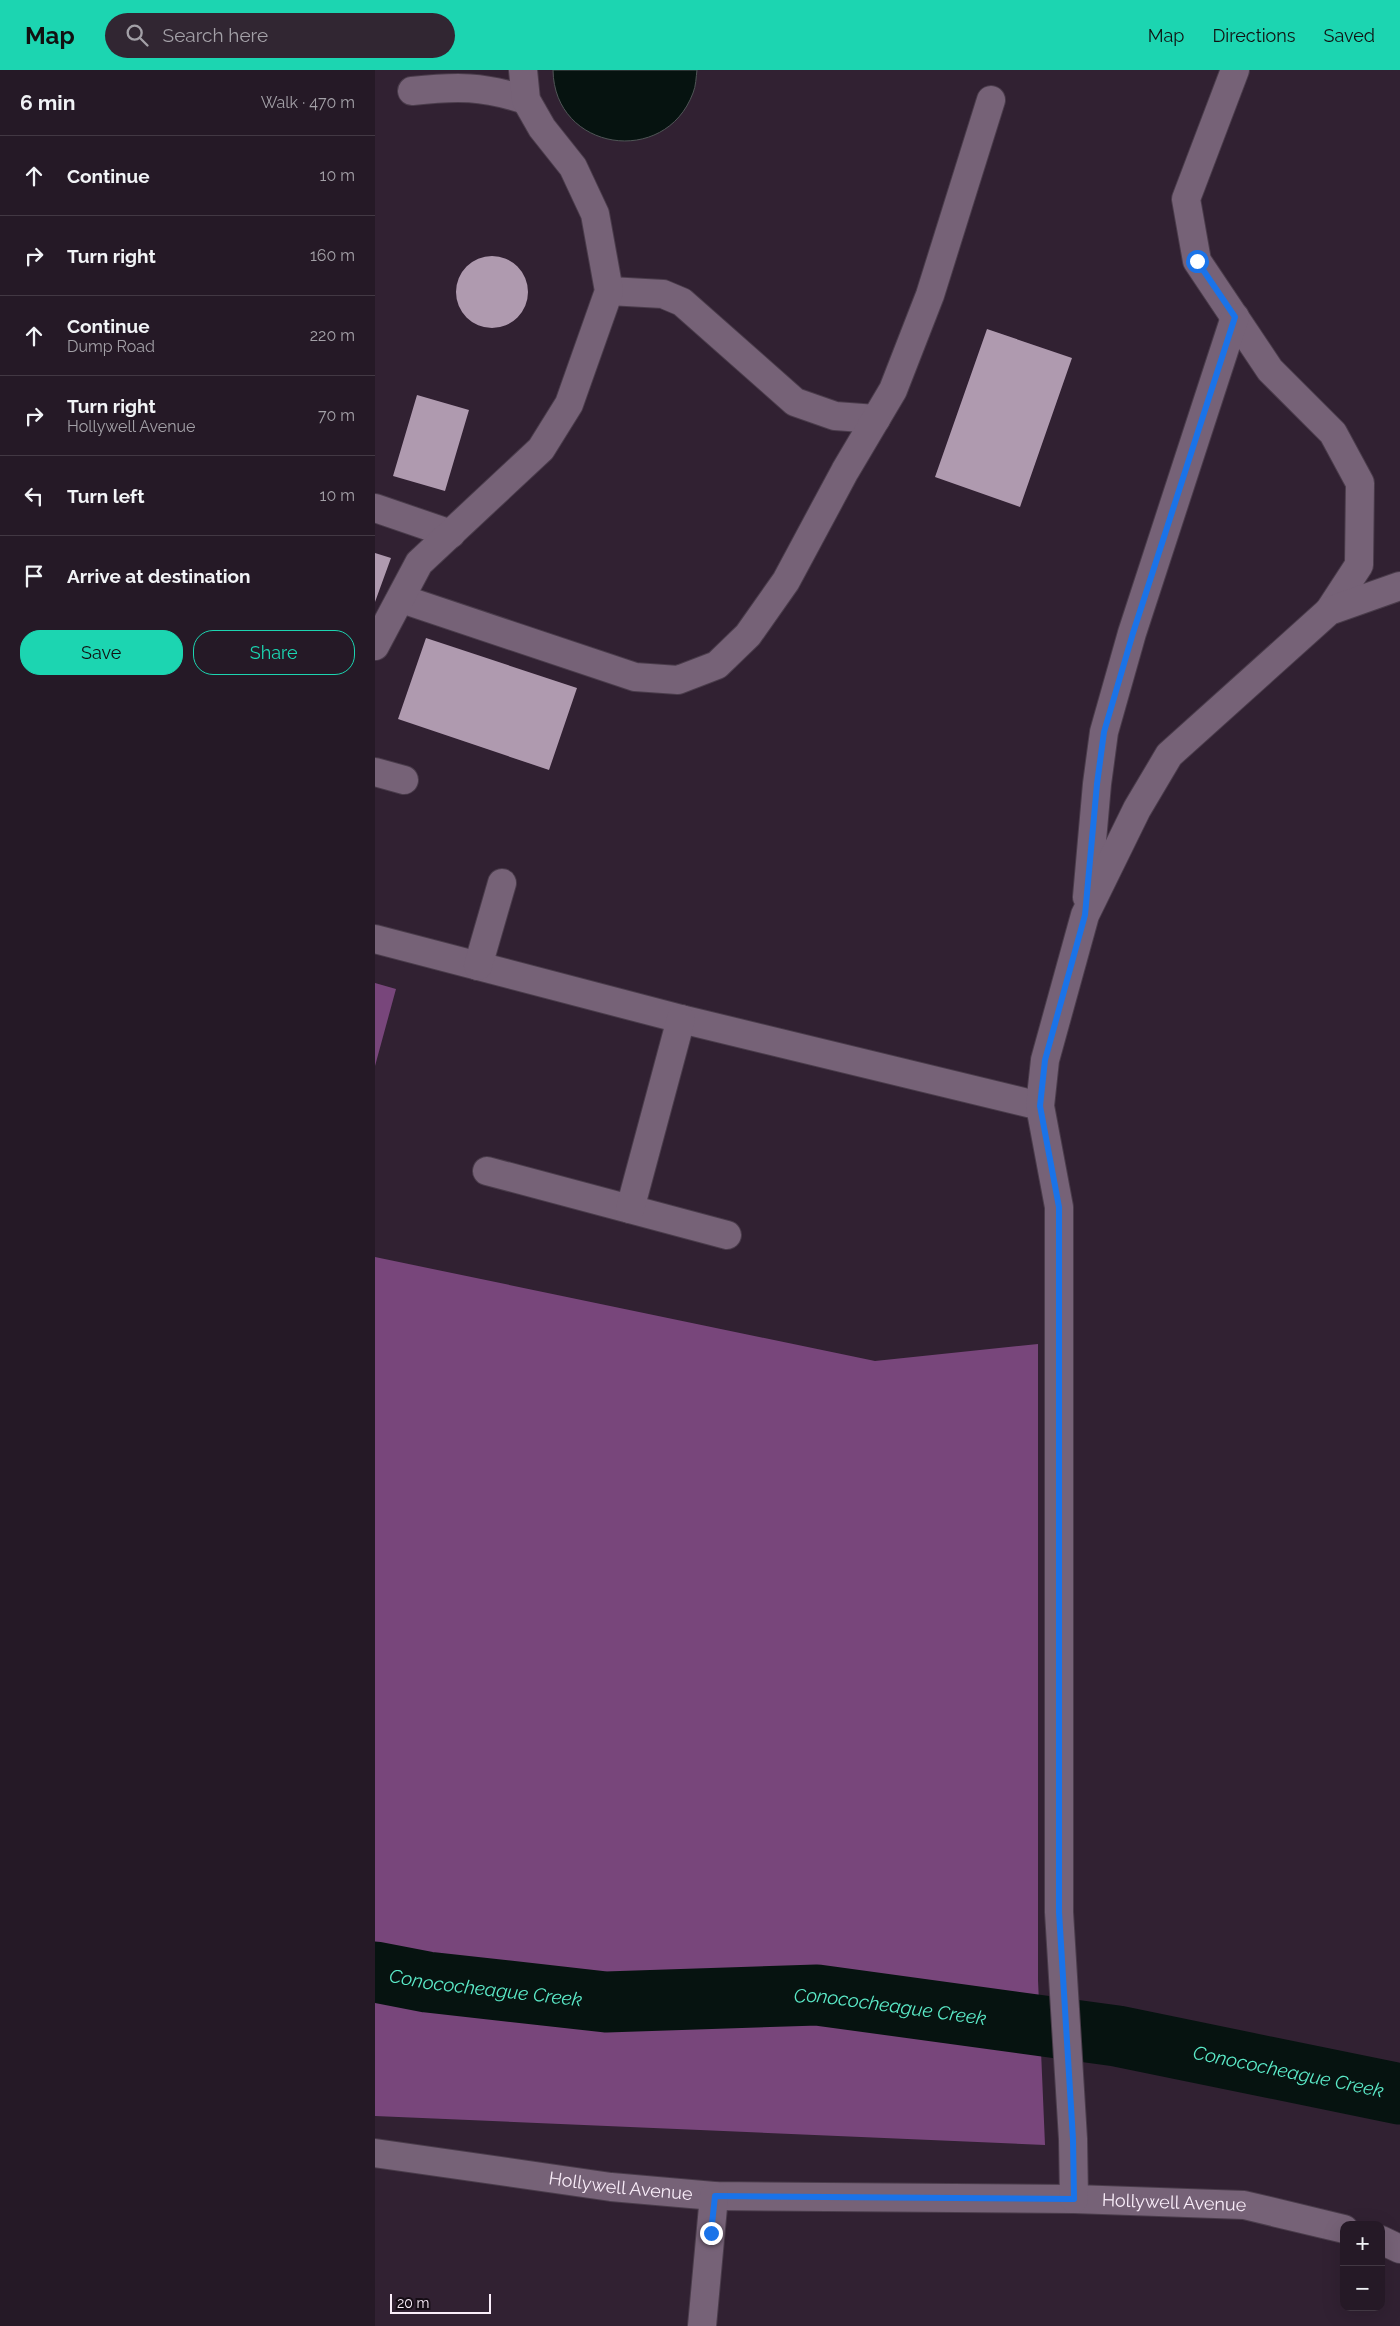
<!DOCTYPE html>
<html lang="en">
<head>
<meta charset="utf-8">
<style>
	body { margin:0; font-family:Raleway,sans-serif; background:#312632; color:#f1f3f6 }
	.controls { position:absolute; right:15px; bottom:15px; display:grid; overflow:hidden; border-radius:10px; box-shadow:0 5px 20px #0002 }
	.controls button { width:45px; height:45px; display:grid; place-items:center; padding:0; border:0; border-bottom:1px solid #423843; background:#251926; color:#f1f3f6; font:25px sans-serif }
	.scale { position:absolute; left:15px; bottom:12px; width:101px; box-sizing:border-box; padding-left:5px; border:2px solid #faeefa; border-top:0; font-size:14px; line-height:18px; white-space:nowrap; color:#faeefa; -webkit-text-stroke:4px #150d15; paint-order:stroke }
	.stop { position:absolute; width:15px; height:15px; margin:-11px; border:4px solid #1a73e8; border-radius:50%; background:#fff }
	.stop.end { background:#1a73e8; border-color:#fff; box-shadow:0 1px 5px #0008 }
	.list { margin:0; padding:0; list-style:none }
	h2 { display:flex; justify-content:space-between; align-items:center; height:65px; margin:0; padding:0 20px; font-size:21px }
	h2 small { font-size:16px; font-weight:400; color:#a3a0a7 }
	.list li { display:grid; grid-template-columns:32px 1fr auto; gap:15px; align-items:center; box-sizing:border-box; height:80px; padding:0 20px; border-top:1px solid #423843 }
	.list b { display:block; font-size:19px; white-space:nowrap }
	.list p { margin:0; font-size:16px; white-space:nowrap; color:#a3a0a7 }
	.list em { font-size:16px; font-style:normal; color:#a3a0a7 }
	.actions { display:flex; gap:10px; padding:15px 20px }
	.actions a { flex:1; padding:11px 0; border:1px solid #1cd5b1; border-radius:20px; text-align:center; font-size:18px; color:#1cd5b1 }
	.actions .main { background:#1cd5b1; color:#111 }
	.icon { flex:none; width:28px; height:28px; fill:none; stroke:currentColor; stroke-width:2; stroke-linecap:round; stroke-linejoin:round }
	.map { position:relative; flex:none; width:1025px; height:2256px; overflow:hidden }
	header { display:flex; align-items:center; gap:30px; box-sizing:border-box; height:70px; padding:0 25px; background:#1cd5b1; color:#111 }
	header strong { font-size:24px }
	nav { display:flex; gap:28px; margin-inline-start:auto; font-size:18px }
	.search { width:350px; height:45px; background:#312632; display:flex; align-items:center; gap:12px; box-sizing:border-box; padding:0 18px; border-radius:28px; color:#a3a0a7; font-size:19px }
	main { display:flex }
	aside { flex:1; background:#251926 }
	.map>svg:first-child { display:block }
	.forest { fill:#78467b }
	.water { fill:#061310; stroke:#4f5556 }
	.lines { fill:none; stroke-linecap:round; stroke-linejoin:round }
	.river { stroke:#061310; stroke-width:61 }
	.building { fill:#af9aaf }
	.minor-casing { stroke:#4a3c4b; stroke-width:30 }
	.minor { stroke:#766277; stroke-width:28 }
	.route { stroke:#1a73e8; stroke-width:6 }
	.labels { text-anchor:middle; stroke-width:5; stroke-linejoin:round; paint-order:stroke }
	.street-label { font-size:18px; fill:#faeefa; stroke:#150d15 }
	.water-label { font-size:19px; font-style:italic; fill:#5beac8; stroke:#150d15 }
</style>
</head>
<body>
<header>
<strong>Map</strong>
<div class="search"><svg class="icon" aria-label="search" viewBox="0 0 24 24"><circle cx="10" cy="10" r="6"/><path d="M15 15l6 6"/></svg>Search here</div>
<nav><a>Map</a><a>Directions</a><a>Saved</a></nav>
</header>
<main>
<aside>
<h2>6 min<small>Walk · 470 m</small></h2>
<ul class="list">
<li><svg class="icon" aria-label="ahead" viewBox="0 0 24 24"><path d="M12 20V5M6 11l6-6 6 6"/></svg><div><b>Continue</b></div><em>10 m</em></li>
<li><svg class="icon" aria-label="right" viewBox="0 0 24 24"><path d="M7 20v-9h11M14 6l5 5-5 5"/></svg><div><b>Turn right</b></div><em>160 m</em></li>
<li><svg class="icon" aria-label="ahead" viewBox="0 0 24 24"><path d="M12 20V5M6 11l6-6 6 6"/></svg><div><b>Continue</b><p>Dump Road</p></div><em>220 m</em></li>
<li><svg class="icon" aria-label="right" viewBox="0 0 24 24"><path d="M7 20v-9h11M14 6l5 5-5 5"/></svg><div><b>Turn right</b><p>Hollywell Avenue</p></div><em>70 m</em></li>
<li><svg class="icon" aria-label="left" viewBox="0 0 24 24"><path d="M17 20v-9H6M10 6l-5 5 5 5"/></svg><div><b>Turn left</b></div><em>10 m</em></li>
<li><svg class="icon" aria-label="arrive" viewBox="0 0 24 24"><path d="M6 21V4h12l-3 4 3 4H6"/></svg><div><b>Arrive at destination</b></div></li>
</ul>
<div class="actions"><a class="main">Save</a><a>Share</a></div>
</aside>
<div class="map">
<svg width="1025" height="2256" viewBox="0 0 1025 2256">
	<rect width="100%" height="100%" fill="#312132"/>
	<path class="forest" d="M0,913L21,919L0,996Z
		M0,1187L500,1291L663,1274V1910L670,2075L0,2046Z"/>
	<path class="water" d="M178,0H322C321,7 321,16 318,23C290,98 179,81 178,0Z"/>
	<g class="lines">
		<path class="river" id="s1" d="M0,1902L52,1912L231,1932L442,1925L742,1966L1025,2024"/>
	</g>
	<path class="building" d="M81 222a36 36 0 1 1 72 0a36 36 0 1 1-72 0Z
		M612,259L697,288L645,437L560,407Z
		M42,325L94,340L70,421L18,406Z
		M0,483L16,488L0,532Z
		M51,568L202,618L174,700L23,649Z"/>
	<g class="lines">
		<g class="minor-casing">
			<g id="minor">
				<path d="M860,0L811,129L822,191L895,300L958,363L985,413L984,495L954,541"/>
				<path d="M37,21C83,16 107,16 151,30"/>
				<path d="M234,221L288,224L307,232L420,332L460,346L501,349"/>
				<path d="M0,438L76,464"/>
				<path d="M27,529L260,607L303,610L342,595L373,565L411,511L470,401L518,320L555,225L616,30"/>
				<path d="M0,576L44,493L166,379L194,334L234,221L220,144L198,97L167,58L151,30L148,0"/>
				<path d="M0,702L29,710"/>
				<path d="M712,827L722,714L729,662L757,563L860,247"/>
				<path d="M0,869L306,949L665,1036"/>
				<path d="M103,896L127,813"/>
				<path d="M112,1101L352,1165"/>
				<path d="M255,1139L306,949"/>
				<path id="s2" d="M0,2083L236,2117L339,2126L699,2129L869,2135L969,2159"/>
				<path d="M699,2129L698,2069L684,1842V1137L665,1036L670,990L710,845L762,739L794,685L954,541L1025,516"/>
				<path d="M1006,2170L1025,2179"/>
				<path d="M327,2256L339,2126"/>
			</g>
		</g>
		<use href="#minor" class="minor"/>
	</g>
	<g class="lines">
		<path class="route" d="M336,2163L340,2126L699,2129L698,2069L684,1842V1137L665,1036L670,990L710,845L722,714L729,662L758,563L860,247L822,191"/>
	</g>
	<g class="labels">
		<g class="street-label">
			<text dy="6" stroke="none"><textPath href="#s2" startOffset="248">Hollywell Avenue</textPath></text>
			<text dy="6" stroke="none"><textPath href="#s2" startOffset="802">Hollywell Avenue</textPath></text>
		</g>
		<g class="water-label">
			<text dy="7" stroke="none"><textPath href="#s1" startOffset="112">Conococheague Creek</textPath></text>
			<text dy="7" stroke="none"><textPath href="#s1" startOffset="518">Conococheague Creek</textPath></text>
			<text dy="7" stroke="none"><textPath href="#s1" startOffset="922">Conococheague Creek</textPath></text>
		</g>
	</g>
</svg>
<div class="controls">
<button>+</button>
<button>−</button>
</div>
<div class="scale">20 m</div>
<div class="stop" style="left:822px;top:191px"></div>
<div class="stop end" style="left:336px;top:2163px"></div>
</div>
</main>
</body>
</html>
